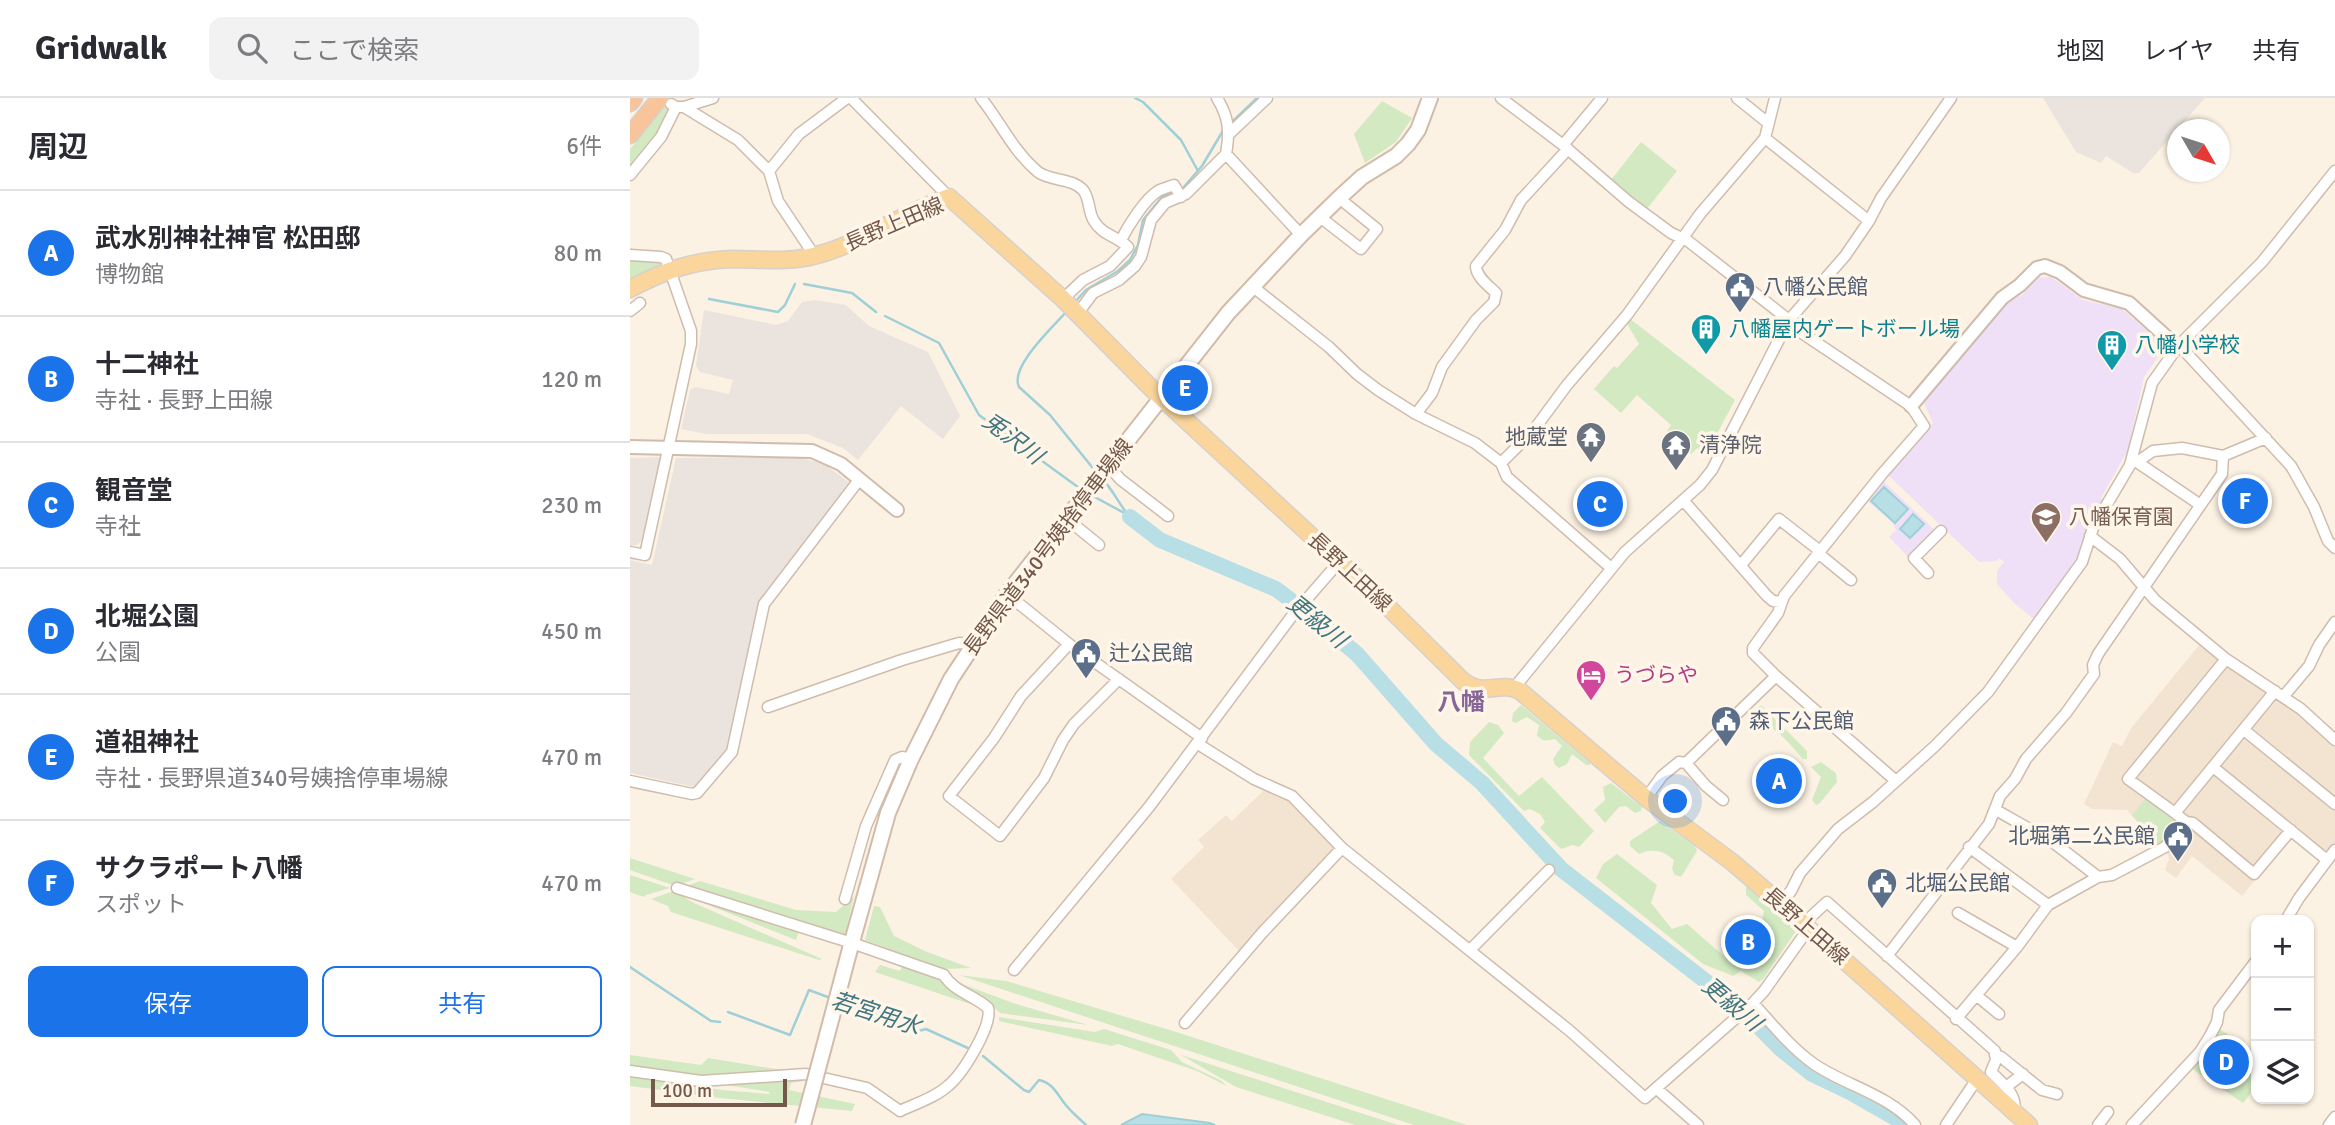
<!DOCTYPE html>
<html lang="ja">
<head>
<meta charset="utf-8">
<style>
	body { margin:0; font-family:Signika,"Noto Sans JP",sans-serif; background:#f2f2f3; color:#2b2b33 }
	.controls { position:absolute; right:21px; bottom:21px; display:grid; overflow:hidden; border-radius:14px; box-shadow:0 2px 5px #0004 }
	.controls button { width:63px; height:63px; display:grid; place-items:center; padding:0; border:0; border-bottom:2px solid #e1e1e2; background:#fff; color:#2b2b33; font:35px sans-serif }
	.compass { position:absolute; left:1537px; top:21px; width:63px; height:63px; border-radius:50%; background:#fff; box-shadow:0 2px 5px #0004; rotate:129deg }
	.scale { position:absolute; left:21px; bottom:18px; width:136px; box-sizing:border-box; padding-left:7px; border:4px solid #74584a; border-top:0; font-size:19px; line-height:24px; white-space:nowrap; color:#74584a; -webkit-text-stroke:5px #fff6e9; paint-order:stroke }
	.you { position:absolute; left:1046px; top:704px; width:24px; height:24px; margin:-18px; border:5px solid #fff; border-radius:50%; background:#1a73e8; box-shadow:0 0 0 10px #1a73e833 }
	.badge { display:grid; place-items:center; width:46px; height:46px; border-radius:50%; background:#1a73e8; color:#fff; font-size:23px; font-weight:700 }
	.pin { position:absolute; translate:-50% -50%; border:4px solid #fff; box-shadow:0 2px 7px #0006 }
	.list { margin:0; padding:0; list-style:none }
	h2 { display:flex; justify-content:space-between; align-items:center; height:91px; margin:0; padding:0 28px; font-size:30px }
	h2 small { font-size:23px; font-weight:400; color:#7c7c81 }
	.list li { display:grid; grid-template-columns:46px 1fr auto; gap:21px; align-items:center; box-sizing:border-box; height:126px; padding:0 28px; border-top:2px solid #e1e1e2 }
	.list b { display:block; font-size:26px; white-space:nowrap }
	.list p { margin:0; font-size:23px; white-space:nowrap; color:#7c7c81 }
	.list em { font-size:23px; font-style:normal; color:#7c7c81 }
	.actions { display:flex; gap:14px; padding:21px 28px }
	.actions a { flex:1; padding:16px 0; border:2px solid #1a73e8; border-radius:14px; text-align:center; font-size:24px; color:#1a73e8 }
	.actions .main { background:#1a73e8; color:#fff }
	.icon { flex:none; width:38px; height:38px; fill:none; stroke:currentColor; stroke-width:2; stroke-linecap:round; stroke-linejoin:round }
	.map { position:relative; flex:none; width:1705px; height:1027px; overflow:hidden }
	header { display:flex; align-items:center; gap:42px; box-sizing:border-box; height:98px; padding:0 35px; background:#fff; border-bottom:2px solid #e1e1e2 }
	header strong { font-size:33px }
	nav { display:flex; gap:38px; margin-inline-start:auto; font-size:24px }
	.search { width:490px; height:63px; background:#f2f2f3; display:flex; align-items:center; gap:18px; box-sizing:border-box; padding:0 24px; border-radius:14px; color:#7c7c81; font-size:26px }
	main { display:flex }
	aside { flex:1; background:#fff }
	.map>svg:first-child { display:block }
	.residential { fill:#f3e4d2 }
	.industrial { fill:#ebe4de }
	.education { fill:#efe0f8 }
	.green { fill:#d2e9c2 }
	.water { fill:#b8dfe5; stroke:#9fcfd7; stroke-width:2 }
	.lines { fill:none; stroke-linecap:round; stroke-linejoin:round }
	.stream { stroke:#9fcfd7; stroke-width:2.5 }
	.river { stroke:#b8dfe5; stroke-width:16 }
	.minor-casing { stroke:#cfbcad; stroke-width:13 }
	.tertiary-casing { stroke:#cfbcad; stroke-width:16 }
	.secondary-casing { stroke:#d2bbaa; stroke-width:18 }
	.primary-casing { stroke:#d8d0cc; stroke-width:19 }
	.trunk-casing { stroke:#d8d0cc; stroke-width:19 }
	.minor { stroke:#fff; stroke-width:10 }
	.tertiary { stroke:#fff; stroke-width:12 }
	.secondary { stroke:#fff; stroke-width:14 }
	.primary { stroke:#fad69d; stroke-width:16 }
	.trunk { stroke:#f8c49c; stroke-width:16 }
	.secondary-bridge-casing { stroke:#d2bbaa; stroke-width:18; stroke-linecap:butt }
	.secondary-bridge { stroke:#fff; stroke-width:14 }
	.labels { text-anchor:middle; stroke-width:7; stroke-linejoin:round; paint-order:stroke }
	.street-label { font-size:21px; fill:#74584a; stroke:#fff6e9 }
	.service-label { font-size:21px; fill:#4e5e75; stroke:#fff6e9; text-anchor:start }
	.culture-label { font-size:21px; fill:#0d838f; stroke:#fff6e9; text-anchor:start }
	.worship-label { font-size:21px; fill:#5b616d; stroke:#fff6e9; text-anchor:end }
	.education-label { font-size:21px; fill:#785e54; stroke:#fff6e9; text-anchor:start }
	.hotel-label { font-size:21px; fill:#b23c85; stroke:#fff6e9; text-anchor:start }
	.water-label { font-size:23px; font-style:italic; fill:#417680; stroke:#fff6e9 }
	.quarter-label { font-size:24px; font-weight:bold; fill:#866597; stroke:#fff6e9 }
</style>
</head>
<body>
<header>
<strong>Gridwalk</strong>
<div class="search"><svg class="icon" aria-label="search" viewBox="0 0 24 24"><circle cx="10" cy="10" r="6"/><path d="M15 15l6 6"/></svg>ここで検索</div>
<nav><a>地図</a><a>レイヤ</a><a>共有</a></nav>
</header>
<main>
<aside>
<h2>周辺<small>6件</small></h2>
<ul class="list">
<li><span class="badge">A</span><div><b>武水別神社神官 松田邸</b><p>博物館</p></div><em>80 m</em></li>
<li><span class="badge">B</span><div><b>十二神社</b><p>寺社 · 長野上田線</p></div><em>120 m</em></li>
<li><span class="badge">C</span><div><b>観音堂</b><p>寺社</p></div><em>230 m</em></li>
<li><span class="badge">D</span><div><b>北堀公園</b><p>公園</p></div><em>450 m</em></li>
<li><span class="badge">E</span><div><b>道祖神社</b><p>寺社 · 長野県道340号姨捨停車場線</p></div><em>470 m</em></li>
<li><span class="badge">F</span><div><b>サクラポート八幡</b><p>スポット</p></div><em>470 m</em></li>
</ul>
<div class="actions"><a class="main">保存</a><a>共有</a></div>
</aside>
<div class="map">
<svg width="1705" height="1027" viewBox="0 0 1705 1027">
	<rect width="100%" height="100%" fill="#fcf2e3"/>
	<path class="residential" d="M1571,545L1601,570L1667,614L1705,647V745L1699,751L1692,753L1666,732L1612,798L1562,758L1546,780L1535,772L1539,761L1537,754L1518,737L1497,712L1462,711L1454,706L1483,644L1492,648L1501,630Z
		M636,690L658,702L704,749V752L609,853L541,781L574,749L568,742L596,717L602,723Z"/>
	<path class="industrial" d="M1413,0H1575L1509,75H1503L1476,58L1471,65L1446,54Z
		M185,202L216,207L239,228L298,254L330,318L313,341L271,308L228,362L213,350L177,336H76L51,331L60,292L66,289L99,296L103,282L70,274L66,268L74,212L146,227L158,223L172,204Z
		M30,359L13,441L7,447H0V360Z
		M168,359L194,366L219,384L129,505L98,652L69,686L64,689L0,675V462L22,467L46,360Z"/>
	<path class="education" d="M1414,179H1421L1453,202L1492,211L1532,246L1533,252L1514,279L1498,352L1471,400L1474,403L1457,433L1447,464L1405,522L1384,505L1367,486V473L1374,464L1369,460L1366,463L1349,464L1258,377V373L1303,325L1293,303L1342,242L1345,244L1377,205L1393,196L1408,180Z
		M1251,381L1306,433L1278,459L1259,439L1266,432L1263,425L1235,401Z"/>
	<path class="green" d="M752,3L782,20L766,44L735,65L724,36Z
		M35,9L38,10L28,36L0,70V51Z
		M1011,44L1047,73L1016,112L980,83Z
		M0,161L31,164L32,166L0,181Z
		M999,220L1105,302L1075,358L1067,350L1061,356L1037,333L1041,327L1007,297L991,315L964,291L984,268L987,270L1009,246L996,224Z
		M891,607L960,665V667H956L942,656L937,666L929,670L925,667L923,661L932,648L925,641C917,643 912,644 907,637L909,627L897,619L885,625L882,623L883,615Z
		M1129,608H1132L1177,653V661H1173C1159,647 1147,626 1126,626L1120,619Z
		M859,624L868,627L874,635L853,660L889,698L912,679L964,733L949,749L943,747L931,751L910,730L915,724L910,716L900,711L894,713L839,657L840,644Z
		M1191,664L1206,675L1207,684L1189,706L1186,707L1182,702L1191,679L1181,669Z
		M981,685L1012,709L1011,713L1005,715L996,708L989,709L975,725L964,712L975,702L973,689Z
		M1516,700L1547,724V728L1537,742L1529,747L1502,717Z
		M1030,723L1065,748L1067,753L1051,779L1045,777L1042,771L1044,762C1033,752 1022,750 1009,756L1000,748V743Z
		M987,756L1027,787L1021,805L1042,831L1057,826L1095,859L1120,850L1131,826L1134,813L1116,797V789L1120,790L1166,833L1134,880L1129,884L1111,873L1103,878L1073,866L966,780L973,766Z
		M0,760L65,781L45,788L0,772Z
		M0,777L40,790L16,797L14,799L0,794Z
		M70,783L166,812L206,814L224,798L215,837L54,789Z
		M44,793L64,805L192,861L189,862L41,814L38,808L21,801Z
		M67,800L169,833L166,842L66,802Z
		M244,808L250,809L264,838L297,854L341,870L312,871L235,842Z
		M273,866L312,883L352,910L245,874L250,867L270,873Z
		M329,877L376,883L543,933L837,1027H784Z
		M324,883L383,905L458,927L370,915L356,901L331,890Z
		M369,919L465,934L474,931L541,952L552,964L590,982L597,988L567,973L488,946L482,948L369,923Z
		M1588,930L1626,955V989L1613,1005L1561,970Z
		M0,957L71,967L78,960L145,971L177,972L67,980L0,969Z
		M551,957L768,1027H725L606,989Z
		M0,977L92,992L139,996L140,994L96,987L87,984L170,980L174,983L161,985L159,992L225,1006L222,1013L90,1000L0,988Z"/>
	<path class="water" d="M1254,389L1278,411L1265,425L1241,403Z
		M1283,416L1294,426L1280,440L1270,431Z
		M512,1016L580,1025L585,1027H491Z"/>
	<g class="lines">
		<path class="stream" d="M505,0L513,4L551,42L568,73
			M602,24L627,0
			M174,186L222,195L246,214
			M79,201L148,214L155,207L165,186
			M444,205L456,192L488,173L500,162L508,147L513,122L532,99L553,90L572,68L594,31
			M438,212C424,228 379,269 389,289L420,317L466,374
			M255,218L309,245L349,317L452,392
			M473,382C484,393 489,407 500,419
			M461,397L498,417
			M0,869L81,923L90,924
			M212,904L289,933L296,931L340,951
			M98,914L160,937L179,892L203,901
			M353,958L394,992L399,994L409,982C423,985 427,996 435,1006C441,1014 449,1020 456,1027"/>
		<path class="river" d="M500,419L530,442L646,491L675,513L727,556L806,646L852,685L931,771L1109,909L1152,952L1182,976L1220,994L1267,1021L1273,1027"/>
		<g class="minor-casing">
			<path id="minor" d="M221,0L319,99
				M351,0C371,25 383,53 408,74C420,83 442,80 453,92C460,100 458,114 464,123C472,137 487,138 498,149L480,168L453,182L433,201
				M587,0C599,20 600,33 596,56L671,137
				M871,0L933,47L999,104L1041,135L1058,143L1159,222
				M1107,0L1138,25
				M41,6L46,9H54L108,42L139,73L148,103L180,151L181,159
				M54,9L83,0
				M599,36L637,0
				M1135,40L1239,123
				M933,47L972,0
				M139,73L169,36L217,0
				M0,77L31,39L46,9
				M690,119L731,151L747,131L709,100
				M491,142C498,128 515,101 528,93C533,90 539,89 544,87L551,99
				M0,157L31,159L36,161L61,233V246L15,457L0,454
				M622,188L699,249L727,276L748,292L786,316L845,345L871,365L877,379L981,470
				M0,213L10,205
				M448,215L463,195L489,182L505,168L511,159L521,122L535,105L556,96L596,56
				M1549,247L1661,368L1684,409L1698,443L1705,450
				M786,316L802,295L812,269L846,222L864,204L866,195C859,188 846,179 846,168L875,132L891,102L938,51
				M1501,363L1507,364L1523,353L1552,350L1593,358L1636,340
				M1507,364L1569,406
				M871,365L903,333L937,287L997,217L1070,116L1135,40L1145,0
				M479,368L490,381L538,418
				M1053,402L1137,498L1143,503L1152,504
				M437,421L469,447
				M1460,438L1490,461L1525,502L1596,561L1671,611L1705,642
				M1188,455L1221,482
				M1111,467L1149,421L1190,453
				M1298,475L1284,460L1311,433
				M377,496L439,546L572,640
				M439,546L391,598L364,640L319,698L370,738L414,680L433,642L444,626L489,581
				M1146,578L1266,683
				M884,590L995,454L1070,387L1082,372L1159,222L1215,158L1239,123L1251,100L1321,0
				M1653,599L1679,568L1689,547L1705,524
				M138,609L272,562L329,545L343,546
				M1614,632L1705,706
				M568,646L624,681L662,698L712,750L940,933L1015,1000L1123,905L1134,893L1179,830
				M1056,665L1076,688L1093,702
				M1583,669L1697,762
				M0,683L62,696L67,695L102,654L134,506L229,382
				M1016,700L1032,678L1049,664L1056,665L1146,578L1123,555V550L1148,515L1154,498L1252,376L1294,328L1281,308L1157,225
				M1366,712L1424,745L1468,779
				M1545,715L1498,681L1596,561
				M1556,724L1563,725L1624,776L1661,732
				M1339,749L1418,807
				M215,801L236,728L265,662L272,659L281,661
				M1150,805L1161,793L1170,775L1208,731L1243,704L1305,648L1358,594L1452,464L1463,430L1500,367L1522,285L1549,247L1632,164L1705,73
				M1328,815L1387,849
				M1656,822L1669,800L1705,752
				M1173,826L1197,804L1365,953L1366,962L1361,974C1372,985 1388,997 1384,1013
				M840,852L919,772
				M1257,858L1359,726L1370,698L1385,681L1396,661L1436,615L1464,576L1463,567L1468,556L1592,376L1593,358
				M384,872L519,709L662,518L709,464
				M1346,897L1369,916
				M1123,905C1141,925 1162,951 1184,966C1216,988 1258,996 1285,1027
				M1326,921L1387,849L1418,807L1468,779L1482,777L1535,749L1556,724L1545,715L1645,593
				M555,925L632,835L712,750
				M1365,957L1371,959L1412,992L1427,996
				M0,973L71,983L176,976L237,990L270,1013C287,1005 306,999 319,987C333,975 363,927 358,910C344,897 324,894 314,877L222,845L47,790
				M1376,989L1393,976
				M1027,991L1068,1027
				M1316,1027L1347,981
				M1468,1027L1478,1014
				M1502,1027L1570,954L1580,938L1587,924L1589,912L1626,863
				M1699,1027L1705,1019"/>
		</g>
		<g class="tertiary-casing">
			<path id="tertiary" d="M1281,308L1372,200L1390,187L1407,170L1415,168L1430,174L1454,192L1499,205L1543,245L1549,247
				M0,349L182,353L211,366L267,412"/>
		</g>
		<g class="secondary-casing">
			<path id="secondary" d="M220,851L258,715L281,661L321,581L377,496L598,215L671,137L709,100L732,79L766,58L778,46L788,32L800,0"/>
		</g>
		<g class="primary-casing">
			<path id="primary" d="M0,191C33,173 64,162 102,161C131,161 158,165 187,157C233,145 274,114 319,99L433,201L521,290L757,508L833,583C854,600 870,582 890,593L1016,700L1102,764L1150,805L1399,1027"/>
		</g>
		<g class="trunk-casing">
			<path id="trunk" d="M0,5L4,0
				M0,37L30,0"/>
		</g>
		<use href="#minor" class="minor"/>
		<use href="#tertiary" class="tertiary"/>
		<use href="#secondary" class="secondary"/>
		<use href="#primary" class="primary"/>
		<use href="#trunk" class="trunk"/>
		<g class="secondary-bridge-casing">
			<path id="secondary-bridge" d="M173,1027L220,851"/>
		</g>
		<use href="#secondary-bridge" class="secondary-bridge"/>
	</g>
	<defs>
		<g id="civic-pin" transform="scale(1.575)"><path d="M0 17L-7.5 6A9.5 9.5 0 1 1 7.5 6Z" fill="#5c6f8a" stroke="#fff6e9"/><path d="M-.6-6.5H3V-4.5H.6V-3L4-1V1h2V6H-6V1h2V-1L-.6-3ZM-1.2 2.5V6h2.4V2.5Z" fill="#fff"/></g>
		<g id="building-pin" transform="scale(1.575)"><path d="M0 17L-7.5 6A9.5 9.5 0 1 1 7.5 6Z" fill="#0f9aa8" stroke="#fff6e9"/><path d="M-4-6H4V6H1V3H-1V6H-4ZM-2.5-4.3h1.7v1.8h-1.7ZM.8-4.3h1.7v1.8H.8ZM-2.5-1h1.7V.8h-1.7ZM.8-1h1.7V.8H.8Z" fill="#fff"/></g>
		<g id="temple-pin" transform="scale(1.575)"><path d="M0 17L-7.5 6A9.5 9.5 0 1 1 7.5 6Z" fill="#6b7280" stroke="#fff6e9"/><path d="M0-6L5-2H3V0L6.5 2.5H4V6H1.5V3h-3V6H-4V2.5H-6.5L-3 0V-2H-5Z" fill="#fff"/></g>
		<g id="school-pin" transform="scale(1.575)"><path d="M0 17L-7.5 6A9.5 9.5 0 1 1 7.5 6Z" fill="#8d6e63" stroke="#fff6e9"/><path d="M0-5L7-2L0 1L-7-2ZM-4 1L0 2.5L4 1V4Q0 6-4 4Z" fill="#fff"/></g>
		<g id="hotel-pin" transform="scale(1.575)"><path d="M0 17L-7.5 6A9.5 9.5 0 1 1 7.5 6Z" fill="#d1479c" stroke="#fff6e9"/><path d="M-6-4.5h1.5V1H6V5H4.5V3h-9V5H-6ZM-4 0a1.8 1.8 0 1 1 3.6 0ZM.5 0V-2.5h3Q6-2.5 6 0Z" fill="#fff"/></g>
	</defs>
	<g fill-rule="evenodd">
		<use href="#civic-pin" x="1110" y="189"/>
		<use href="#building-pin" x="1076" y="231"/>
		<use href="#building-pin" x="1482" y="247"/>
		<use href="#temple-pin" x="961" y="339"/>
		<use href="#temple-pin" x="1046" y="347"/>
		<use href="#school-pin" x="1416" y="419"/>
		<use href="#civic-pin" x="456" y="555"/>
		<use href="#hotel-pin" x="961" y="577"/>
		<use href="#civic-pin" x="1096" y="623"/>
		<use href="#civic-pin" x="1548" y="738"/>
		<use href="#civic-pin" x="1252" y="785"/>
	</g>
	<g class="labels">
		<g class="street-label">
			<text transform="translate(264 126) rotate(-23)" y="7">長野上田線</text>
			<text transform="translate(418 449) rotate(-53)" y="7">長野県道340号姨捨停車場線</text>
			<text transform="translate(720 474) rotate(43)" y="7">長野上田線</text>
			<text transform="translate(1176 828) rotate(41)" y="7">長野上田線</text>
		</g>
		<g class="service-label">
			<text x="1133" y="196">八幡公民館</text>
			<text x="479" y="562">辻公民館</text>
			<text x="1119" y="630">森下公民館</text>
			<text x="1525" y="745" text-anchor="end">北堀第二公民館</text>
			<text x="1275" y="792">北堀公民館</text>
		</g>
		<g class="culture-label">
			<text x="1099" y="238">八幡屋内ゲートボール場</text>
			<text x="1505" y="254">八幡小学校</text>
		</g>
		<g class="worship-label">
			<text x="938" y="346">地蔵堂</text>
			<text x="1069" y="354" text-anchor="start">清浄院</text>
		</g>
		<g class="education-label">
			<text x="1439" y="426">八幡保育園</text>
		</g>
		<g class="hotel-label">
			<text x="984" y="584">うづらや</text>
		</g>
		<g class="water-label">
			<text transform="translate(383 340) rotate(37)" y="8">兎沢川</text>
			<text transform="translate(687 523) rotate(39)" y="8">更級川</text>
			<text transform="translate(1102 906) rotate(40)" y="8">更級川</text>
			<text transform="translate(246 915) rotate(18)" y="8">若宮用水</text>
		</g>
		<g class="quarter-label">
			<text x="831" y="612">八幡</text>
		</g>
	</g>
</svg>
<div class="controls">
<button>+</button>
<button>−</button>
<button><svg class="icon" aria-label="layers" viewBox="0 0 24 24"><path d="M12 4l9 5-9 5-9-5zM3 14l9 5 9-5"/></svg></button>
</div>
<svg class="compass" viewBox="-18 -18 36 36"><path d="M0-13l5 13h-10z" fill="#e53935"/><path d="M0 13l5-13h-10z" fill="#7c7c81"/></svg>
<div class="scale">100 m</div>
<div class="you"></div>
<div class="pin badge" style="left:1149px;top:683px">A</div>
<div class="pin badge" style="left:1118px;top:844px">B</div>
<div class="pin badge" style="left:970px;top:406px">C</div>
<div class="pin badge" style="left:1596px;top:964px">D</div>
<div class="pin badge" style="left:555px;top:290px">E</div>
<div class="pin badge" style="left:1615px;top:403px">F</div>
</div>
</main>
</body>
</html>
